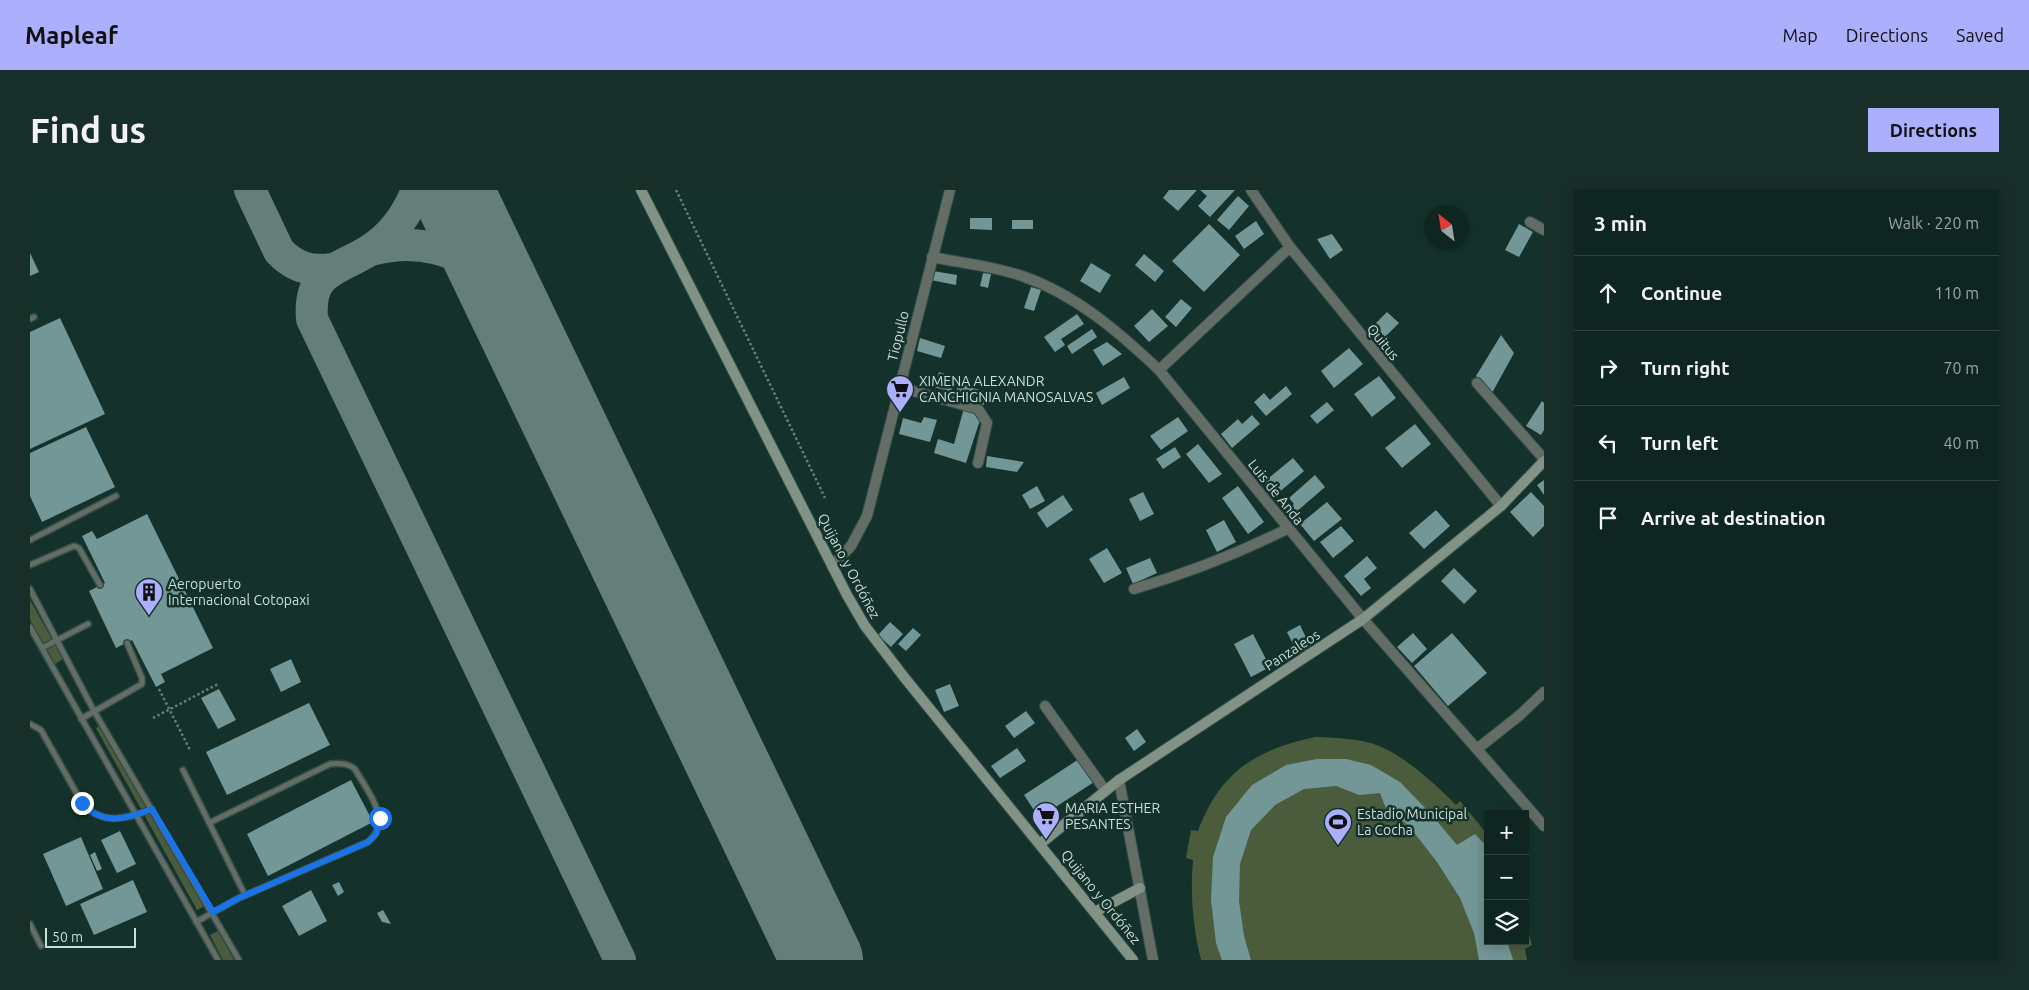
<!DOCTYPE html>
<html lang="en">
<head>
<meta charset="utf-8">
<style>
	body { margin:0; font-family:Ubuntu,sans-serif; background:#182e29; color:#f1f3f6 }
	.controls { position:absolute; right:15px; bottom:15px; display:grid; overflow:hidden; border-radius:0px; box-shadow:0 2px 12px #0003 }
	.controls button { width:45px; height:45px; display:grid; place-items:center; padding:0; border:0; border-bottom:1px solid #2f433e; background:#0f2620; color:#f1f3f6; font:25px sans-serif }
	.compass { position:absolute; left:1394px; top:15px; width:45px; height:45px; border-radius:50%; background:#0f2620; box-shadow:0 2px 12px #0003; rotate:330deg }
	.scale { position:absolute; left:15px; bottom:12px; width:91px; box-sizing:border-box; padding-left:5px; border:2px solid #cdded9; border-top:0; font-size:14px; line-height:18px; white-space:nowrap; color:#cdded9; -webkit-text-stroke:4px #14322b; paint-order:stroke }
	.stop { position:absolute; width:15px; height:15px; margin:-11px; border:4px solid #1a73e8; border-radius:50%; background:#fff }
	.stop.end { background:#1a73e8; border-color:#fff; box-shadow:0 1px 5px #0008 }
	.list { margin:0; padding:0; list-style:none }
	h2 { display:flex; justify-content:space-between; align-items:center; height:65px; margin:0; padding:0 20px; font-size:21px }
	h2 small { font-size:16px; font-weight:400; color:#9ba5a5 }
	.list li { display:grid; grid-template-columns:32px 1fr auto; gap:15px; align-items:center; box-sizing:border-box; height:75px; padding:0 20px; border-top:1px solid #2f433e }
	.list b { display:block; font-size:19px; white-space:nowrap }
	.list em { font-size:16px; font-style:normal; color:#9ba5a5 }
	.icon { flex:none; width:28px; height:28px; fill:none; stroke:currentColor; stroke-width:2; stroke-linecap:round; stroke-linejoin:round }
	.map { position:relative; flex:none; width:1514px; height:770px; overflow:hidden; border-radius:0px }
	header { display:flex; align-items:center; gap:30px; box-sizing:border-box; height:70px; padding:0 25px; background:#acaffb; color:#111 }
	header strong { font-size:24px }
	nav { display:flex; gap:28px; margin-inline-start:auto; font-size:18px }
	.intro { display:flex; align-items:center; justify-content:space-between; box-sizing:border-box; height:120px; padding:0 30px }
	h1 { margin:0; font-size:35px }
	.button { padding:12px 22px; border-radius:0px; background:#acaffb; color:#111; font-size:18px; font-weight:700 }
	main { display:flex; gap:30px; padding:0 30px }
	aside { flex:1; background:#0f2620; border-radius:0px; box-shadow:0 2px 12px #0003 }
	.map>svg:first-child { display:block }
	.green { fill:#4b5c3d }
	.lines { fill:none; stroke-linecap:round; stroke-linejoin:round }
	.taxiway { stroke:#667e78; stroke-width:32 }
	.runway { stroke:#667e78; stroke-width:82 }
	.building { fill:#739696 }
	.lane-casing { stroke:#324e47; stroke-width:8 }
	.street-casing { stroke:#324e47; stroke-width:12 }
	.secondary-casing { stroke:#324e47; stroke-width:12 }
	.path { stroke:#667f79; stroke-width:2.5; stroke-dasharray:2.5 2.5; stroke-linecap:butt }
	.lane { stroke:#636d65; stroke-width:5 }
	.street { stroke:#636d65; stroke-width:10 }
	.secondary { stroke:#829286; stroke-width:10 }
	.route { stroke:#1a73e8; stroke-width:6 }
	.labels { text-anchor:middle; stroke-width:5; stroke-linejoin:round; paint-order:stroke }
	.street-label { font-size:14px; fill:#cdded9; stroke:#14322b }
	.poi-label { font-size:14px; fill:#cdded9; stroke:#14322b; text-anchor:start }
</style>
</head>
<body>
<header>
<strong>Mapleaf</strong>
<nav><a>Map</a><a>Directions</a><a>Saved</a></nav>
</header>
<div class="intro"><h1>Find us</h1><a class="button">Directions</a></div>
<main>
<div class="map">
<svg width="1514" height="770" viewBox="0 0 1514 770">
	<rect width="100%" height="100%" fill="#14322b"/>
	<path class="green" d="M0,410L33,469L25,474L0,430Z
		M75,533L175,716L167,720L66,538Z
		M1285,547C1307,548 1329,548 1349,556C1373,565 1408,596 1426,615L1430,611L1458,645V751H1495V729L1502,755L1495,759L1497,770H1171C1163,737 1160,704 1163,670L1156,668L1161,640L1168,641C1190,582 1225,560 1285,547Z
		M188,741L204,770H193L180,745Z"/>
	<g class="lines">
		<path class="taxiway" d="M220,0L249,61C264,77 280,82 301,79
			M387,0C378,23 362,46 340,60C307,81 278,80 282,129L590,770
			M341,60C384,48 431,57 461,92C470,103 476,116 483,128"/>
		<path class="runway" d="M422,0L792,770"/>
	</g>
	<path class="building" d="M1139,0H1167L1148,21L1133,8Z
		M1170,0H1205L1180,27L1168,16L1177,6Z
		M1208,6L1219,16L1199,40L1187,30Z
		M940,28H962V40L940,39Z
		M982,30H1003V39H982Z
		M1226,31L1234,44L1214,59L1205,46Z
		M1179,34L1210,65L1174,102L1142,71Z
		M1489,34L1503,42L1489,67L1475,60Z
		M1302,44L1313,60L1300,69L1287,49Z
		M0,63L9,82L0,86Z
		M1114,64L1134,81L1125,92L1105,75Z
		M1061,73L1081,85L1070,103L1050,91Z
		M903,81L927,85L926,95L901,90Z
		M953,83L961,84L958,98L950,96Z
		M1001,97L1011,100L1004,121L994,118Z
		M1151,109L1162,118L1146,137L1135,127Z
		M1122,119L1138,136L1119,152L1104,136Z
		M1357,122L1369,133L1352,150L1340,139Z
		M1047,124L1054,134L1031,149L1035,155L1025,162L1014,147Z
		M30,128L75,224L0,259V142Z
		M1062,139L1067,147L1042,164L1037,156Z
		M1471,145L1484,163L1462,203L1446,186Z
		M890,148L915,156L911,168L887,161Z
		M1077,152L1092,164L1073,176L1063,160Z
		M1319,158L1333,174L1304,198L1291,181Z
		M909,182L926,187L921,202L904,197Z
		M1349,186L1366,208L1342,227L1324,204Z
		M1094,187L1100,198L1072,215L1066,203Z
		M929,193L958,203L954,215L925,204Z
		M1256,196L1262,204L1236,226L1224,212L1234,203L1240,210Z
		M1512,211L1514,213V240L1511,245L1496,236Z
		M1297,212L1304,220L1287,234L1280,226Z
		M934,218L952,224L936,273L904,263L908,249L924,254Z
		M1222,225L1230,234L1202,258L1191,244L1208,229L1212,234Z
		M894,227L907,230L900,252L869,244L873,228L891,233Z
		M1148,227L1158,241L1131,260L1120,246Z
		M1385,234L1401,254L1372,278L1355,258Z
		M56,237L85,297L12,332L0,306V263Z
		M1168,254L1192,284L1179,293L1156,264Z
		M1145,257L1151,267L1133,279L1126,269Z
		M957,266L994,272L987,282L956,277Z
		M1263,268L1274,281L1246,305L1235,291Z
		M1285,285L1295,297L1265,323L1260,317L1264,314L1259,308Z
		M1514,290V305L1507,295Z
		M1007,296L1015,311L1000,319L992,305Z
		M1208,296L1234,332L1218,344L1192,308Z
		M1113,302L1124,324L1110,331L1099,309Z
		M1501,302L1514,316V336L1503,347L1480,322Z
		M1033,305L1043,320L1017,338L1007,323Z
		M1297,312L1312,329L1284,351L1270,334Z
		M1406,320L1420,336L1394,359L1379,343Z
		M117,324L183,458L131,484L135,492L126,497L102,450L86,458L59,401L75,393L52,346L62,341L67,349Z
		M1194,330L1206,352L1187,362L1176,340Z
		M1311,336L1324,351L1303,368L1290,352Z
		M1077,358L1092,383L1074,393L1059,369Z
		M1337,366L1347,378L1334,389L1341,398L1331,406L1314,386Z
		M1120,368L1127,383L1103,394L1096,378Z
		M1424,378L1447,401L1434,414L1411,391Z
		M860,432L873,444L861,457L848,445Z
		M1270,435L1281,458L1268,464L1257,442Z
		M883,438L891,445L876,461L868,454Z
		M1383,443L1397,459L1382,473L1367,457Z
		M1422,443L1457,483L1418,516L1384,476Z
		M1223,444L1240,477L1221,487L1204,454Z
		M261,469L271,492L251,502L240,479Z
		M920,494L929,516L914,522L905,500Z
		M189,499L206,530L188,539L171,508Z
		M279,513L300,555L197,605L176,562Z
		M996,521L1005,533L984,548L975,536Z
		M1107,539L1116,552L1104,561L1095,548Z
		M987,558L996,571L970,588L961,576Z
		M1049,569L1064,592L1009,628L994,605Z
		M1287,569H1316L1341,575L1370,592L1401,624L1427,655L1445,644L1458,658V751H1477L1483,770H1449L1444,743L1430,708L1407,672L1379,636L1355,616L1350,603L1329,605L1306,596L1274,599L1245,615L1221,640L1210,674L1209,711L1214,746L1221,770H1192L1186,753L1181,710L1183,667L1196,627L1222,595L1256,575Z
		M321,590L343,632L238,686L217,644Z
		M90,641L106,674L87,683L71,650Z
		M51,647L73,699L36,716L13,664Z
		M65,662L72,679L67,681L60,665Z
		M103,690L117,722L64,745L50,714Z
		M309,692L314,702L308,706L302,695Z
		M281,700L297,731L269,746L252,716Z
		M353,720L361,734L352,732L347,723Z"/>
	<g class="lines">
		<g class="lane-casing">
			<path id="lane" d="M0,129L4,127
				M0,350L86,306
				M0,375L44,356L49,358L70,395
				M0,399L64,521L209,770
				M0,437L188,770
				M12,458L58,434
				M51,529L112,494V488L97,453
				M0,534L11,540L52,613C72,636 97,629 122,619
				M153,580L215,705
				M166,732L209,708L338,652C364,631 337,601 325,579C318,573 309,573 300,574L179,633
				M0,734L11,756"/>
		</g>
		<g class="street-casing">
			<path id="street" d="M1221,0L1260,57L1471,316
				M1500,32L1514,40
				M902,67C931,73 963,76 992,86C1045,104 1089,142 1129,180L1333,429L1514,636
				M1129,180L1260,57
				M1447,193L1514,269
				M869,197L948,219L957,233L948,273
				M802,376L821,356L837,326L920,0
				M1104,399C1158,383 1207,364 1257,339
				M1015,516L1075,600
				M1447,559L1490,525L1514,502
				M1089,590L1123,770"/>
		</g>
		<g class="secondary-casing">
			<path id="secondary" d="M611,0L817,405L835,436L874,487L1103,770
				M1010,654L1089,590L1333,429L1471,316L1514,271
				M1065,722L1110,698"/>
		</g>
		<path class="path" d="M646,0L795,308
			M129,499L160,560
			M123,528L188,494"/>
		<use href="#lane" class="lane"/>
		<use href="#street" class="street"/>
		<use href="#secondary" class="secondary"/>
	</g>
	<g class="lines">
		<path class="route" d="M52,613C72,636 97,629 122,619L183,722L209,708L338,652L346,644L350,628"/>
	</g>
	<defs>
		<g id="supermarket-pin" transform="scale(1.4375)"><path d="M0 17L-7.5 6A9.5 9.5 0 1 1 7.5 6Z" fill="#acaffb" stroke="#14322b"/><path d="M-6-5.5h2.5l.6 2H6L4.5 2H-2.5L-4.4-4H-6ZM-1.5 3.2a1.3 1.3 0 1 0 .1 0ZM3 3.2a1.3 1.3 0 1 0 .1 0Z" fill="#111"/></g>
		<g id="building-pin" transform="scale(1.4375)"><path d="M0 17L-7.5 6A9.5 9.5 0 1 1 7.5 6Z" fill="#acaffb" stroke="#14322b"/><path d="M-4-6H4V6H1V3H-1V6H-4ZM-2.5-4.3h1.7v1.8h-1.7ZM.8-4.3h1.7v1.8H.8ZM-2.5-1h1.7V.8h-1.7ZM.8-1h1.7V.8H.8Z" fill="#111"/></g>
		<g id="stadium-pin" transform="scale(1.4375)"><path d="M0 17L-7.5 6A9.5 9.5 0 1 1 7.5 6Z" fill="#acaffb" stroke="#14322b"/><path d="M0-5a6.5 5 0 1 0 0 10a6.5 5 0 1 0 0-10ZM-3.5-1.8h7v3.6h-7Z" fill="#111"/></g>
	</defs>
	<g fill-rule="evenodd">
		<use href="#supermarket-pin" x="870" y="199"/>
		<use href="#building-pin" x="119" y="402"/>
		<use href="#supermarket-pin" x="1016" y="626"/>
		<use href="#stadium-pin" x="1308" y="632"/>
	</g>
	<g class="labels">
		<g class="street-label">
			<text transform="translate(868 146) rotate(-76)" y="5">Tiopullo</text>
			<text transform="translate(1353 152) rotate(51)" y="5">Quitus</text>
			<text transform="translate(1246 302) rotate(51)" y="5">Luis de Anda</text>
			<text transform="translate(819 376) rotate(62)" y="5">Quijano y Ordóñez</text>
			<text transform="translate(1262 460) rotate(-33)" y="5">Panzaleos</text>
			<text transform="translate(1071 707) rotate(51)" y="5">Quijano y Ordóñez</text>
		</g>
		<g class="poi-label">
			<text x="889" y="196">XIMENA ALEXANDR<tspan x="889" dy="16">CANCHIGNIA MANOSALVAS</tspan></text>
			<text x="138" y="399">Aeropuerto<tspan x="138" dy="16">Internacional Cotopaxi</tspan></text>
			<text x="1035" y="623">MARIA ESTHER<tspan x="1035" dy="16">PESANTES</tspan></text>
			<text x="1327" y="629">Estadio Municipal<tspan x="1327" dy="16">La Cocha</tspan></text>
		</g>
	</g>
</svg>
<div class="controls">
<button>+</button>
<button>−</button>
<button><svg class="icon" aria-label="layers" viewBox="0 0 24 24"><path d="M12 4l9 5-9 5-9-5zM3 14l9 5 9-5"/></svg></button>
</div>
<svg class="compass" viewBox="-18 -18 36 36"><path d="M0-13l5 13h-10z" fill="#e53935"/><path d="M0 13l5-13h-10z" fill="#9ba5a5"/></svg>
<div class="scale">50 m</div>
<div class="stop" style="left:350px;top:628px"></div>
<div class="stop end" style="left:52px;top:613px"></div>
</div>
<aside>
<h2>3 min<small>Walk · 220 m</small></h2>
<ul class="list">
<li><svg class="icon" aria-label="ahead" viewBox="0 0 24 24"><path d="M12 20V5M6 11l6-6 6 6"/></svg><div><b>Continue</b></div><em>110 m</em></li>
<li><svg class="icon" aria-label="right" viewBox="0 0 24 24"><path d="M7 20v-9h11M14 6l5 5-5 5"/></svg><div><b>Turn right</b></div><em>70 m</em></li>
<li><svg class="icon" aria-label="left" viewBox="0 0 24 24"><path d="M17 20v-9H6M10 6l-5 5 5 5"/></svg><div><b>Turn left</b></div><em>40 m</em></li>
<li><svg class="icon" aria-label="arrive" viewBox="0 0 24 24"><path d="M6 21V4h12l-3 4 3 4H6"/></svg><div><b>Arrive at destination</b></div></li>
</ul>
</aside>
</main>
</body>
</html>
